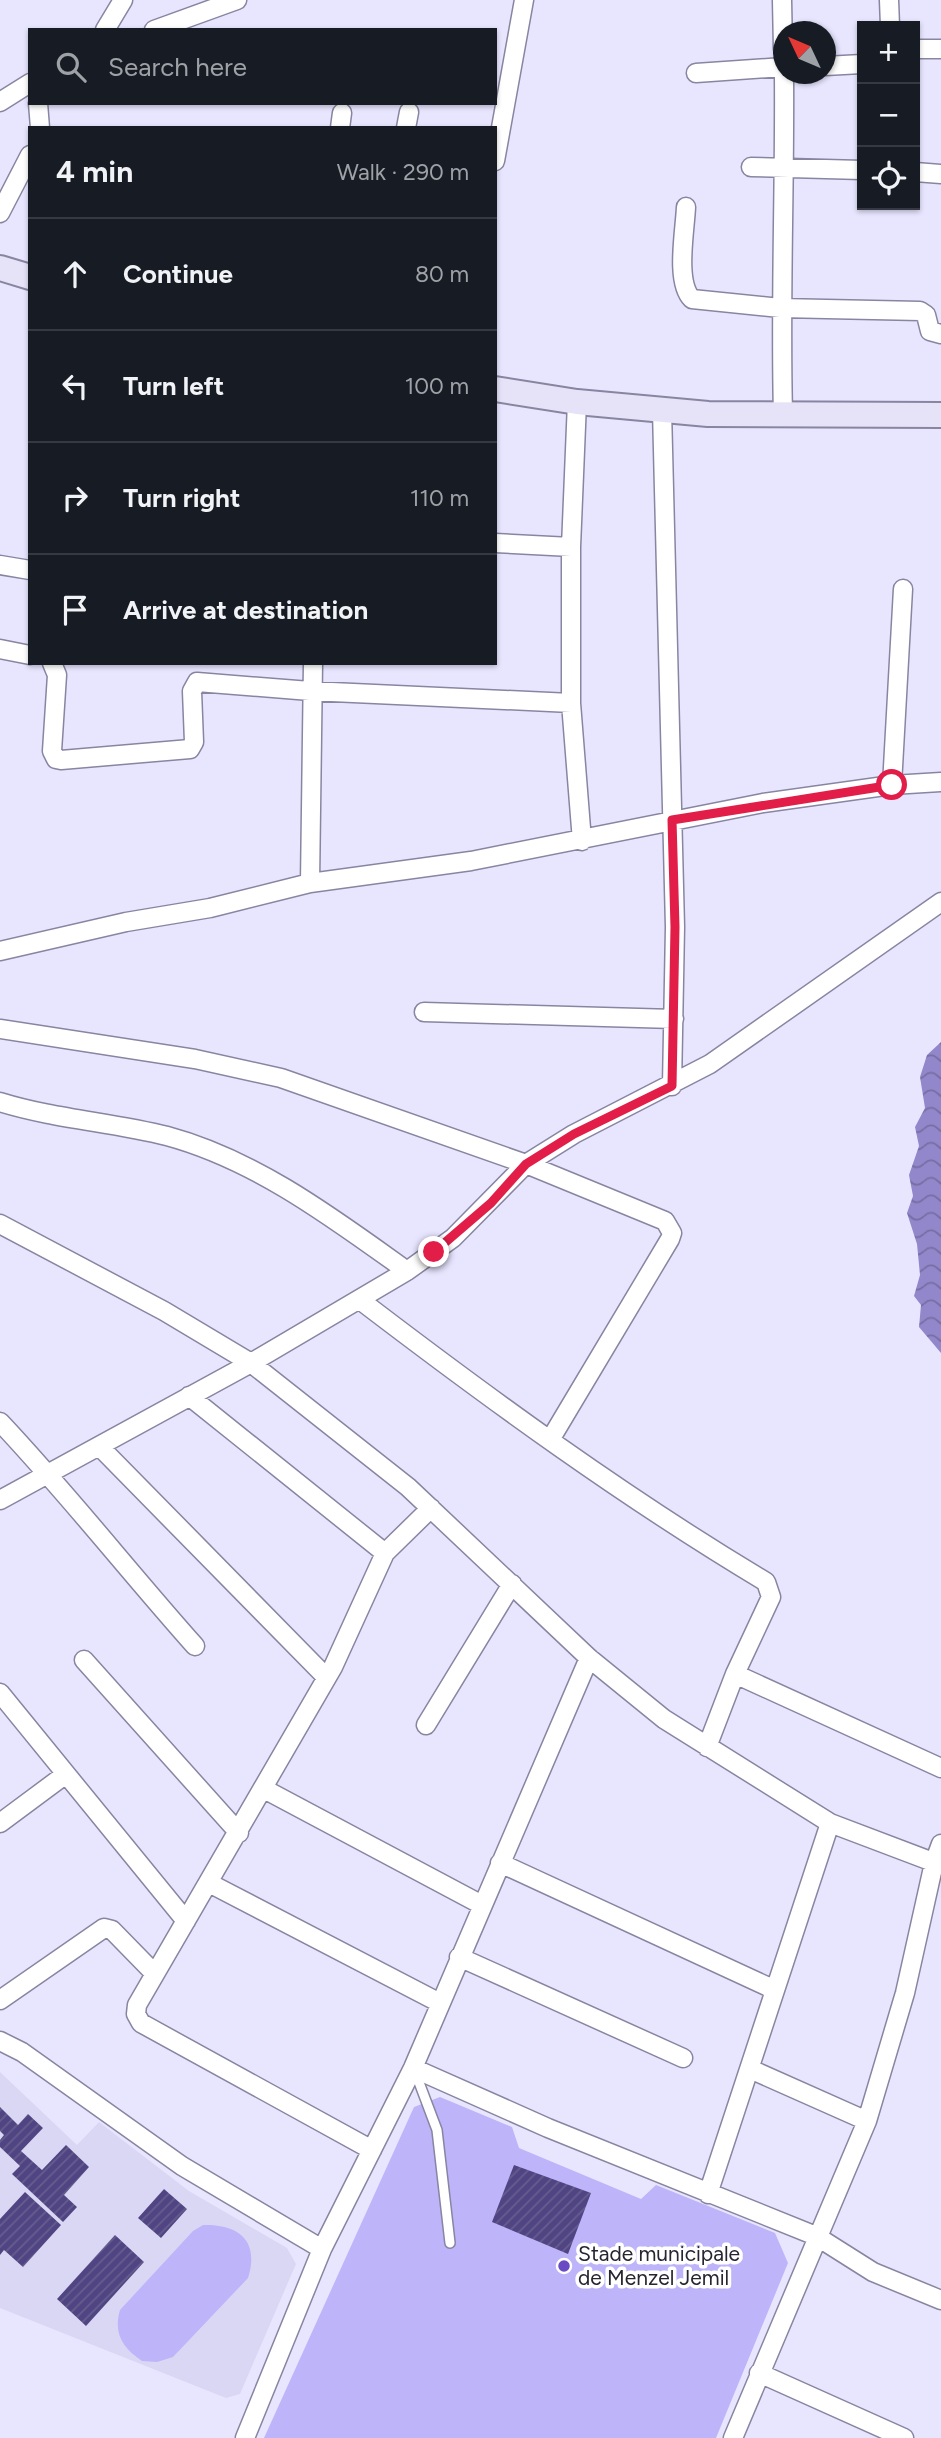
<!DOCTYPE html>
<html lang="en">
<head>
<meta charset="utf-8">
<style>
	body { margin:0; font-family:Figtree,sans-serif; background:#242831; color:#f1f3f6 }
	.controls { position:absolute; right:21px; top:21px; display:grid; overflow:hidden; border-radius:0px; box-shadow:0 2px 5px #0004 }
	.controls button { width:63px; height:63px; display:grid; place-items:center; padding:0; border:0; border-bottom:2px solid #363941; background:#171b24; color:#f1f3f6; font:35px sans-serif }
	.compass { position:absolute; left:773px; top:21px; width:63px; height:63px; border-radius:50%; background:#171b24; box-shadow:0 2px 5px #0004; rotate:314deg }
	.stop { position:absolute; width:21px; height:21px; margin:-16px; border:5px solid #e11d48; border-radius:50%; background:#fff }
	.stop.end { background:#e11d48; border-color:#fff; box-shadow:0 2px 7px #0008 }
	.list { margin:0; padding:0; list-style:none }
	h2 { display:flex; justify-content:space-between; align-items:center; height:91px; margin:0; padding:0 28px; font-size:30px }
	h2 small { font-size:23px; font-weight:400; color:#9ea1a6 }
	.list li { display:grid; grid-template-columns:46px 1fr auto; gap:21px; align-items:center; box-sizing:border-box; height:112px; padding:0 28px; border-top:2px solid #363941 }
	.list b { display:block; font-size:26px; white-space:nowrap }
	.list em { font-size:23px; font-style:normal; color:#9ea1a6 }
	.icon { flex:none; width:38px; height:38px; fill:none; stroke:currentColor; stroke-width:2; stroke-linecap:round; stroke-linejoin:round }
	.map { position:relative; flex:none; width:941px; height:2438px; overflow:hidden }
	.search { position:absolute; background:#171b24; box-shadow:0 2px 5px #0004; left:28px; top:28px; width:469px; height:77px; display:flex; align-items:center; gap:18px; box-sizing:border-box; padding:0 24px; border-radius:0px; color:#9ea1a6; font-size:26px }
	.panel { position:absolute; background:#171b24; box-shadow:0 2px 5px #0004; left:28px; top:126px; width:469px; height:539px; border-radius:0px }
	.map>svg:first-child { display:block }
	.built { fill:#d9d7f4 }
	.pitch { fill:#bdb4fa }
	.water { fill:url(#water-waves) }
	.building { fill:url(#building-hatch) }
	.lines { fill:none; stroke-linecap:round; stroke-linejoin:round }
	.lane-casing { stroke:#8885a1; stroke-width:12 }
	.street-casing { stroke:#8885a1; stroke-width:21 }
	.secondary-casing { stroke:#8885a1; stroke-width:28 }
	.lane { stroke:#fff; stroke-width:9 }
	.street { stroke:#fff; stroke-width:18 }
	.secondary { stroke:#e6e2f8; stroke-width:24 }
	.route { stroke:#e11d48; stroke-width:9 }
	.poi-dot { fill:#694bc4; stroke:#fff; stroke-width:2.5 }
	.labels { text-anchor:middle; stroke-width:7; stroke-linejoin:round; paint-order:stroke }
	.poi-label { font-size:21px; fill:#262530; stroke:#fff; text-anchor:start }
</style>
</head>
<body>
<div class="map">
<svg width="941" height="2438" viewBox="0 0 941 2438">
	<defs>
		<pattern id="water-waves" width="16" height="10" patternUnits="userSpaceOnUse" patternTransform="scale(1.75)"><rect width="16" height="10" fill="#9187ca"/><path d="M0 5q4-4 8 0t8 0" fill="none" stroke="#766ea4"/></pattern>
		<pattern id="building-hatch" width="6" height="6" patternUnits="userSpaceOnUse" patternTransform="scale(1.75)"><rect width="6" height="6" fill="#504582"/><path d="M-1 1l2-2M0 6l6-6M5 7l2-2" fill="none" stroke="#665d8f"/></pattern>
	</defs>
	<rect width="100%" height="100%" fill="#e8e6ff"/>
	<path class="built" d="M0,2072L77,2145L99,2122L189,2191L287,2248L296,2264L240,2394L226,2398L0,2308Z"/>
	<path class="pitch" d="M440,2097L512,2127L519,2148L641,2199L656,2185L775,2233L788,2263L716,2438H264L414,2107Z
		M203,2225C238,2224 260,2240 248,2278L173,2357L157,2362L142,2361C123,2348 113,2334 120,2310L193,2231Z"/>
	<path class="water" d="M941,1042V1353L919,1327L921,1305L914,1296L920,1275L917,1244L907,1213L913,1196L909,1175L919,1146L915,1127L925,1108L920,1077L927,1055Z"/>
	<path class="building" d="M0,2107L18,2125L28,2114L43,2128L21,2151L42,2170L66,2145L89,2167L64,2195L77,2207L63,2222L12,2174L20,2166L0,2147V2140L4,2135L0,2131Z
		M514,2165L591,2193L568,2254L492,2222Z
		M164,2189L187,2209L161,2238L138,2218Z
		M25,2192L61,2225L23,2267L4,2250L0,2255V2219Z
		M115,2235L144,2262L86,2326L57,2299Z"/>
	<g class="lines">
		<g class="lane-casing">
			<path id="lane" d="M414,2069L437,2130L450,2243"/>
		</g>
		<g class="street-casing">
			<path id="street" d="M782,0L783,49
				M889,0L890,26
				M105,30L123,0
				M154,30L237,0
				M915,49H941
				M825,66L862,64
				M696,73L783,67
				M0,102L30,83
				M38,103L40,128
				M340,128L342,113
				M406,128L409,112
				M495,161L524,0
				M751,167L862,170
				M915,172L941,174
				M686,207C685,231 675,282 692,299L780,308L920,311L926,315L930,331L941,334
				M0,213L30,155
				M577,402L571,547V703L582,841
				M662,410L675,927L672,1086
				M783,414C780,300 785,187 784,74
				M495,543L571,547
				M0,565L30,570
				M0,649L30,655
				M52,663L57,675L52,751L56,759L61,760L190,749L194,742L192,691L197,682L310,691L571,703
				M892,785L903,589
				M310,883L313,663
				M0,951L126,922L210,908L310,883L471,861L763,803L892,785L941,782
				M424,1012L674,1019
				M0,1029L195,1059L281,1078L526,1164L665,1221L672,1233L670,1239L550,1440
				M0,1102C55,1119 111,1122 167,1136C256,1160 333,1218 407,1271
				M0,1224L164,1311L251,1363L408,1487L589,1658L664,1719L830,1823L941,1865
				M360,1300C491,1400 624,1497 766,1582L771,1597L735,1674L707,1747
				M189,1396L385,1553
				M0,1422C68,1494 129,1572 195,1646
				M99,1446L326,1677
				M0,1500L251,1363L407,1271L453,1238L526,1164L574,1134L710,1064L941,902
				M84,1660L239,1833
				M735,1674L941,1768
				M0,1693L186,1921
				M426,1725L512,1584
				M264,1789L482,1905
				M0,1823L66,1774
				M500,1863L775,1990
				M209,1883L440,2003
				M459,1957L683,2058
				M0,2000L104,1928L112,1930L155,1974
				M0,2041L22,2052L182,2166L322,2249
				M413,2068L548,2128L816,2236L873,2272L941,2300
				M750,2069L867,2121
				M372,2150L141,2023L136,2014L137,2005L333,1667L385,1553L431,1508
				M708,2194L830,1823
				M759,2373L904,2438
				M245,2438L322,2249L413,2068L589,1658
				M733,2438L867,2121L905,1993L934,1863L941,1844"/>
		</g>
		<g class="secondary-casing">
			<path id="secondary" d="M0,268L30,277
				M495,389L577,402L708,414L941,415"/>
		</g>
		<use href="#lane" class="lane"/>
		<use href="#street" class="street"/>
		<use href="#secondary" class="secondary"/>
	</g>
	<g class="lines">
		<path class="route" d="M434,1252L491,1203L526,1164L574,1134L672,1086L675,927L672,820L892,785"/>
	</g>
	<circle class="poi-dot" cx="564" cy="2266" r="7"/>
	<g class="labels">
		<g class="poi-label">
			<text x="578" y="2261">Stade municipale<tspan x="578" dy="24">de Menzel Jemil</tspan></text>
		</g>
	</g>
</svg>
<div class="controls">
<button>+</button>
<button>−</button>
<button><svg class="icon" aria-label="locate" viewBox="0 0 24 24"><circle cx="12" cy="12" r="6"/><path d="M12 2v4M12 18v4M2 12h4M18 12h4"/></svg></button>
</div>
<svg class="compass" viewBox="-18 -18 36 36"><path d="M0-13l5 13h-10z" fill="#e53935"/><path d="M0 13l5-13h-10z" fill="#9ea1a6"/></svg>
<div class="stop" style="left:892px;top:785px"></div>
<div class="stop end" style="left:434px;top:1252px"></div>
<div class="search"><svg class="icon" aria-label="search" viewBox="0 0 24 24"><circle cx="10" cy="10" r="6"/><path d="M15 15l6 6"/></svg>Search here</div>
<section class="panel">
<h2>4 min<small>Walk · 290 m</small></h2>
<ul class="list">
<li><svg class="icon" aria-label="ahead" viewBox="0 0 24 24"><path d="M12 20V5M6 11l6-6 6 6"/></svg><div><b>Continue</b></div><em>80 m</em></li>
<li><svg class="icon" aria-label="left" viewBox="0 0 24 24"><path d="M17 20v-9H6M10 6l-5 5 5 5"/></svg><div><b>Turn left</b></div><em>100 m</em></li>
<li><svg class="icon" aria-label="right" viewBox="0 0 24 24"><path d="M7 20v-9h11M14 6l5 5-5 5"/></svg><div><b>Turn right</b></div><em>110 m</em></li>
<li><svg class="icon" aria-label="arrive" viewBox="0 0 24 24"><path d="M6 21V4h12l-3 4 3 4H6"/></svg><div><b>Arrive at destination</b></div></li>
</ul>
</section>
</div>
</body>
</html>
